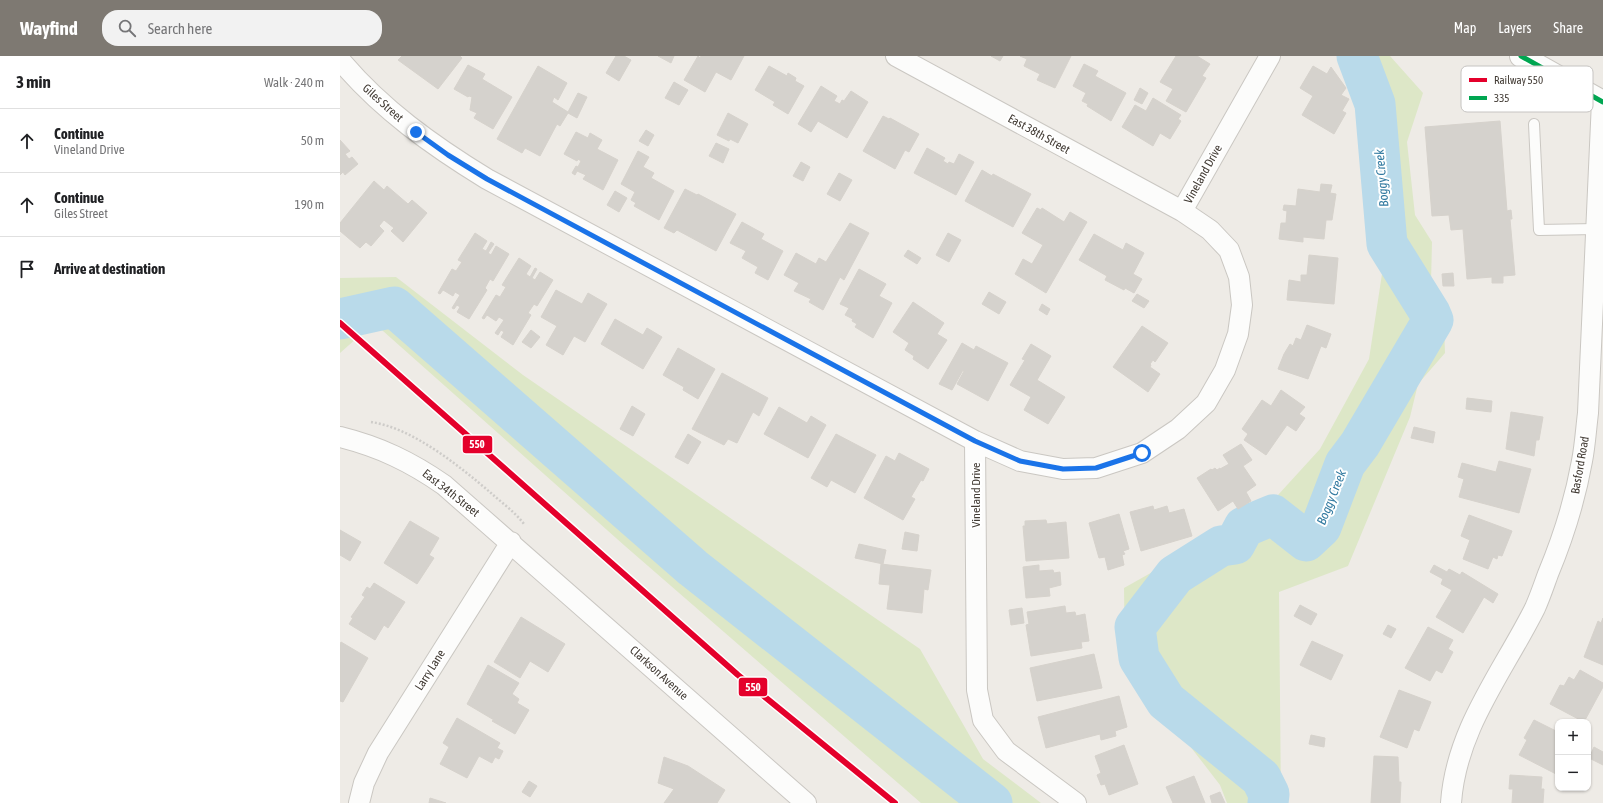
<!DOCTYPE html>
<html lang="en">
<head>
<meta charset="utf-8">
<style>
	body { margin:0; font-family:"Asap Condensed",sans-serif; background:#f2f2f2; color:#202124 }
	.controls { position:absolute; right:12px; bottom:12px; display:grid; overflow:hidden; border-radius:8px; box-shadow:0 1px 3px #0004 }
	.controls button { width:36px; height:36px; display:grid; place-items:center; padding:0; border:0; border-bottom:1px solid #e0e0e0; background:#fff; color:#202124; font:20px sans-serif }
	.stop { position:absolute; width:12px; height:12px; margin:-9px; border:3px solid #1a73e8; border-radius:50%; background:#fff }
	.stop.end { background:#1a73e8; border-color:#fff; box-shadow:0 1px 4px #0008 }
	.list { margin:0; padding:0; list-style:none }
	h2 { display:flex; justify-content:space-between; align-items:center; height:52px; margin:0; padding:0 16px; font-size:17px }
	h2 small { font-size:13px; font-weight:400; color:#757577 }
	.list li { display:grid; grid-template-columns:26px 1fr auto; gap:12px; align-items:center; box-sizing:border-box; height:64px; padding:0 16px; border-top:1px solid #e0e0e0 }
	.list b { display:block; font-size:15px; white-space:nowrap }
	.list p { margin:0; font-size:13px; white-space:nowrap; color:#757577 }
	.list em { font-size:13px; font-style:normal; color:#757577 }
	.icon { flex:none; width:22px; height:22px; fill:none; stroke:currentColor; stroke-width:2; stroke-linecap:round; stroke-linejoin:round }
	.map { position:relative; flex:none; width:1263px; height:747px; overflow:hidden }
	header { display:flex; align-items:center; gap:24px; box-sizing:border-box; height:56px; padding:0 20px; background:#7e7972; color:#fff }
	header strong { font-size:19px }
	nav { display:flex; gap:22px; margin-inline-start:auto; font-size:14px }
	.search { width:280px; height:36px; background:#f2f2f2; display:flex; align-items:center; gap:10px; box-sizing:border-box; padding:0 14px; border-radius:16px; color:#757577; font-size:15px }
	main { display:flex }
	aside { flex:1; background:#fff }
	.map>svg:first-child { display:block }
	.green { fill:#dde7c7 }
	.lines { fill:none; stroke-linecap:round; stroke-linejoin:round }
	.river { stroke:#b9daea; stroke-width:41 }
	.building { fill:#d5d2cd; stroke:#d6d2cc }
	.service-casing { stroke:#cac7c2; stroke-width:12 }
	.minor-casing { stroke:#cac7c2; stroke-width:22 }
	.tertiary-casing { stroke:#cac7c2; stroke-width:24 }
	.path { stroke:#ceccc9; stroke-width:2.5; stroke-dasharray:2 2; stroke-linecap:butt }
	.service { stroke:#fcfcfb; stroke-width:10 }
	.minor { stroke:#fcfcfb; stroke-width:20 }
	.tertiary { stroke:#fcfcfb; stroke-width:22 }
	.bus-1-casing { stroke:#fff; stroke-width:8 }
	.bus-1 { stroke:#00a651; stroke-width:5 }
	.rail-1-casing { stroke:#fff; stroke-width:9 }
	.rail-1 { stroke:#e4002b; stroke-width:6 }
	.route { stroke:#1a73e8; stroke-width:5 }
	.labels { text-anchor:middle; stroke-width:4; stroke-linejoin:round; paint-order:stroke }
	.street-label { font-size:12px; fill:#423b34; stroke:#fff }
	.water-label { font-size:13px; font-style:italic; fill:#327aa0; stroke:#fff }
	.key { fill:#fff; stroke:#c6c4c2; stroke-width:1 }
	.key-label { font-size:11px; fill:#423b34 }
	.line-badge { stroke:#fff; stroke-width:1.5 }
	.badge-label { font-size:11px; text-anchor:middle; font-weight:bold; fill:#fff }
</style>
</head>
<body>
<header>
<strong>Wayfind</strong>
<div class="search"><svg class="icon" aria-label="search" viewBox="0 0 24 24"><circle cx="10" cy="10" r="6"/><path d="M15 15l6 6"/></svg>Search here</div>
<nav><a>Map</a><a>Layers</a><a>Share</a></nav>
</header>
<main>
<aside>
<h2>3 min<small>Walk · 240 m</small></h2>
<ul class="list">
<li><svg class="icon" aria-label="ahead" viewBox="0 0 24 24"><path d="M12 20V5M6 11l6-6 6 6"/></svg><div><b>Continue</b><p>Vineland Drive</p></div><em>50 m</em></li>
<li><svg class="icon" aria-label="ahead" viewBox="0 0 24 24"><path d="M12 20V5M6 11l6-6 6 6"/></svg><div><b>Continue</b><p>Giles Street</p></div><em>190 m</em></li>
<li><svg class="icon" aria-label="arrive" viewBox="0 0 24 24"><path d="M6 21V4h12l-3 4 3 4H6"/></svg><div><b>Arrive at destination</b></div></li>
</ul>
</aside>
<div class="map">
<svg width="1263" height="747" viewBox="0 0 1263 747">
	<rect width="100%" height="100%" fill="#eeebe6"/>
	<path class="green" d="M1002,0H1050L1083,37L1067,86L1075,159L1092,186L1091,227L1103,244L1105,297L1078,328L1070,361L1008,510L939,536L941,747H887L880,729L785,606L784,532L926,452L980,393L1029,303L1042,218L1020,53Z
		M56,221L183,319L580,593L643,703L701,747H581L285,490L34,267L0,297V222Z"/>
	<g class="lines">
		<path class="river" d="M0,263L54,251L353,512L652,747
			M928,747L929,738L921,722L826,645L799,602L795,571L835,519L881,490L895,488L904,471L933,459L966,485L981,471L1005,408L1020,388L1093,264L1090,257L1047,188L1035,48L1017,0"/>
	</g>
	<path class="building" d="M62,0H120L122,2L98,33L58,4Z
		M276,0H284L291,4L279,25L266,17Z
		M318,0H334L331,7Z
		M358,0L360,2L361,0H404L391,24L376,16L365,36L344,24Z
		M651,0H663L660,5Z
		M680,0H731L715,32L697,24L700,18L684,10L687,3Z
		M836,0H857L870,8L862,20L866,22L846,56L826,45L833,33L820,26Z
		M744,8L758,15L755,20L786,37L771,65L747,50L748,48L742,45L746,37L733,30Z
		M128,9L145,18L142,23L172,41L153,73L134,62L137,57L130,54L132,41L129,40L128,41L114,33Z
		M198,10L227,27L218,44L214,41L212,46L228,56L238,37L247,41L237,62L228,57L220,70L217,68L200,100L185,92L182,97L157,83Z
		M429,10L447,20L448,17L456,22L455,25L464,30L448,58L433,49L435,46L415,34Z
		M973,10L987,18L991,11L1006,32L1001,39L1009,43L1002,55L1006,57L994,78L962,59L973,40L960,32Z
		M334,26L348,34L339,49L325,42Z
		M481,30L497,40L494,45L500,48L502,44L504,45L511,35L528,46L507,82L478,65L471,76L458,68Z
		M800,32L808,37L802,48L794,44Z
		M813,42L841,59L838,63L841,65L830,83L820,77L813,90L782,71L795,49L806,55Z
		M388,57L408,68L398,87L390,83L389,85L377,79Z
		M543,60L549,63L550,62L579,78L569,96L565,94L555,113L523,95Z
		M1160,65L1167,155L1171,154L1172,163H1170L1175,219L1163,220V227H1152V221L1127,223L1123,173L1111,174L1109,159L1092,160L1085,71Z
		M306,74L314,79L308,90L299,85Z
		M236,76L248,82L250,77L262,84L257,93L278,104L263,134L243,123L246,119L237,115L235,119L232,117L236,110L238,111L241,105L238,103L237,105L224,98Z
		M0,84L10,95L5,98L9,103L12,101L18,108L5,119L3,116L0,119Z
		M376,87L389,93L383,107L369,100Z
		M587,92L605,102L603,105L608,108L609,106L614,108L619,98L634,106L616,139L574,117Z
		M298,95L309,101L303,111L314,117L311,122L334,135L319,164L294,150L296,147L291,144L295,136L281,128Z
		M461,106L470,111L463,125L453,120Z
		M642,114L652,120L653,118L691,138L673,171L625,145Z
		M499,117L512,124L500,145L487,138Z
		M34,125L44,134L47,130L68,148L72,144L87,157L63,186L51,175L54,172L44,164L39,170L44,175L31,190L26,186L20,192L0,175V167Z
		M981,128L992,129L990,137L996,138L992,164H986L984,183L963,181V186L939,183L941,167H946L947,155L943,154L944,149L956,150L958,133L980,136Z
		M345,133L357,139L358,138L396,158L376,195L337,174L334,177L324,172Z
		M275,135L287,142L279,156L267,149Z
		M697,152L701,154L702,152L724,166L730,156L747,166L706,237L675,218L683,203L692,208L703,189L682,177Z
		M402,166L424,178L421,183L443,195L428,224L415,217L418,211L402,202L406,195L390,187Z
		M510,167L529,177L504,224L500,221L483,254L469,246L471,243L454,235L459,227L444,219L456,197L476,208L479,202L486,206Z
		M135,177L147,185L142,193L146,195L151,186L154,188L148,197L151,199L156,190L169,198L153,225L150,223L145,232L147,234L129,263L117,256L120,251L117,249L114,253L112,252L120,239L115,236L113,240L103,234L100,238L98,237L112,213L116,215L122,206L118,204Z
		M608,177L621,184L609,206L596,199Z
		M754,178L783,194L786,187L804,197L793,218L802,223L794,237L785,232L784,234L765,224L767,220L739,204Z
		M568,194L581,202L577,208L564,200Z
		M969,199L998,202L994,248L947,244L949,224L961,226V219H967Z
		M179,202L191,210L186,218L190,221L195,212L197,213L192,222L195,224L200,216L213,224L197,250L194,248L188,257L191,259L173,289L161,281L164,276L161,274L158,279L155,277L164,264L159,261L156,265L147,259L144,263L142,262L156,239L160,241L166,231L162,229Z
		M519,213L546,228L539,240L552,247L533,282L515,271L517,268L512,265L513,263L505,259L509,252L500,248Z
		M1113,217L1114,230H1103L1102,218Z
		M216,234L242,248L248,237L267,248L245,286L234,280L223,299L206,289L217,270L201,261Z
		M649,236L666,246L659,258L642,248Z
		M797,238L809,245L804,252L792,245Z
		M573,246L604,267L597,278L607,284L588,313L573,303L574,300L565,294L569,287L553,276Z
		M702,248L710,253L707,259L699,254Z
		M275,263L303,279L307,272L322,281L303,313L261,288Z
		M967,269L991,278L986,292L981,290L968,323L938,313L944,298L950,288L953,290L956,282L961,284Z
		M802,270L828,287L815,306L813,304L810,308L811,309L810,311L820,318L808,336L773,311Z
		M191,274L200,281L191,292L182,286Z
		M622,287L634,294L636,290L668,307L648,345L617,328L624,315L623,314L612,334L599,328Z
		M691,288L711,300L697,324L725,341L708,368L684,354L691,341L670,329L685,304L682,303Z
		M338,292L375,313L358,343L343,334L344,331L323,319Z
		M382,317L428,342L419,360L413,356L397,387L388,383L384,389L352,373Z
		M941,334L965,351L959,358L965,362L956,375L947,369L926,399L904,384L908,378L902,373L922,344L931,350Z
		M1127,342L1152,345L1151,356L1126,353Z
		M292,350L305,358L293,380L280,373Z
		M439,351L467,367L471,360L486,369L468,402L424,378Z
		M1171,356L1203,361L1199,384H1196L1194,400L1166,393Z
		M1074,371L1095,376L1093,387L1071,382Z
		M348,378L361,386L348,408L335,401Z
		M496,378L536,399L515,437L491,424L487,431L471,422Z
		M901,388L912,404L903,410L916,429L906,436L911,445L898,453L893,445L878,455L857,422L871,413L872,414L875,412L877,414L880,412V413L889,408L883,399Z
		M559,397L589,413L583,425L581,424L571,441L575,443L563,464L524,442L546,400L555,405Z
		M1159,405L1191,413L1179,457L1119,441L1124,423L1118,421L1122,407L1156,416Z
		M813,450L814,454L827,450L829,457L844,453L852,480L801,495L790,456Z
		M779,458L789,493L783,495L785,498L782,499L784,509L768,514L765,501L759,502L749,467Z
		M1129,459L1172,475L1162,500L1158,499L1157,503L1153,501L1148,513L1123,503L1130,484L1121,480Z
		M706,464L707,468L726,466L729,502L686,505L683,470H685V465Z
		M70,465L99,482L89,499L94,502L77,528L44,507Z
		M0,474L21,486L10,505L0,499Z
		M565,476L579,479L577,495L562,493Z
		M519,488L546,494L543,508L515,502Z
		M541,508L591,514L588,534L584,533L582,557L547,553L550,529L539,528Z
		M699,509V515L713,514L714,517L720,516L721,529L709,532L710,540L686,542L683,511Z
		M1094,509L1107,516L1109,513L1120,519L1122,516L1158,538L1153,547L1144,541L1123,577L1096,561L1112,534L1101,528L1103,523L1090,516Z
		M34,527L65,546L48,572L44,569L35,584L9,568L13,562L11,561L25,541L22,539L27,531L30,533Z
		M960,549L977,558L971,569L954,560Z
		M725,550L726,557L735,556L736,560L745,558L749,585L741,586L742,592L691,600L686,569L689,568L687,556Z
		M682,552L684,567L671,569L669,554Z
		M181,561L225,588L208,616L190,605L180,622L154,606Z
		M1263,562V609L1244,601L1258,565L1261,567Z
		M1048,569L1056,573L1051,582L1043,578Z
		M1088,571L1113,584L1108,593L1113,596L1102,617L1096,614L1090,625L1065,612Z
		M972,585L1003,599L991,624L960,609Z
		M1,586L28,602L3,646L0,645V588Z
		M754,598L762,632L697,645L690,612Z
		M148,609L179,627L172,638L179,643L177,647L189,654L175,678L152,665L154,664L127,648Z
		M1240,614L1263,627V631L1244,666L1210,648L1220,629L1224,630L1229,621L1234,624Z
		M1059,634L1091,646L1079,675L1074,673L1067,692L1040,681Z
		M779,640L787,671L775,675L776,680L761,684L760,678L706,692L698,661Z
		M117,662L160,687L157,692L163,695L159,703L155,701L152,707L139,700L127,722L100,708L109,691L103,687Z
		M1194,664L1218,676L1216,679L1218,680V719L1179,699L1187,684L1184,682Z
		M971,679L985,682L984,691L969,688Z
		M784,689L798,728L769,739L765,728L761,729L757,719L761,717L755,700Z
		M1254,691L1263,696V709L1249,702Z
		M1034,700L1058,701L1059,726H1061L1060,747H1031Z
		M324,701L348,710L385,734L377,747H324L334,733L318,727Z
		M1170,719L1202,721L1201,733H1204L1203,747H1172L1173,733H1169Z
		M854,720L865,747H833L826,731Z
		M189,725L197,730L190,741L182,736Z
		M880,736L885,747H872L870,740Z
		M90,742L106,747H89Z"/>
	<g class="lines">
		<g class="service-casing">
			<path id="service" d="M1194,68L1199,174L1256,173"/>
		</g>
		<g class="minor-casing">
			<path id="minor" d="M0,4C41,53 93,90 147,123L635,385L680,405L723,413L756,412L802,397L838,373L866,347L885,314L898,278L902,249L899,221L889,194L870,174L842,155L556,0
				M842,155L930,0
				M0,381C40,391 71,406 104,429L466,747
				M635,385L637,634L643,664L666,695L736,747
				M19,747L24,727L38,697L171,486
				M1111,747C1116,673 1163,616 1195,552C1200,541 1204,529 1208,518C1223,482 1235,444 1242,405C1245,390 1246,373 1248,357L1262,45"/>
		</g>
		<g class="tertiary-casing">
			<path id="tertiary" d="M1181,0L1263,46"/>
		</g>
		<path class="path" d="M31,366C73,372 119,410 151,437C162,447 175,456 184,468"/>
		<use href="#service" class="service"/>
		<use href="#minor" class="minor"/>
		<use href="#tertiary" class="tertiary"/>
		<g class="bus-1-casing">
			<path id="bus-1" d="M1181,0L1263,46"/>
		</g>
		<use href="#bus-1" class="bus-1"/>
		<g class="rail-1-casing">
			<path id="rail-1" d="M0,267L398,619L555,747"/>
		</g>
		<use href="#rail-1" class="rail-1"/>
	</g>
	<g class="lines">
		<path class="route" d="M76,76L108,99L147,123L635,385L680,405L723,413L756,412L802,397"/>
	</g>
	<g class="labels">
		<g class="street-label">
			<text transform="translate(43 47) rotate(42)" y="4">Giles Street</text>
			<text transform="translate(699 78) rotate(29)" y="4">East 38th Street</text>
			<text transform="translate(863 118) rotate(-61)" y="4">Vineland Drive</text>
			<text transform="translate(1240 409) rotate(-80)" y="4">Basford Road</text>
			<text transform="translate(111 437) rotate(38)" y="4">East 34th Street</text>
			<text transform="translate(636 439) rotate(-90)" y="4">Vineland Drive</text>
			<text transform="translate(90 614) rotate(-58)" y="4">Larry Lane</text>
			<text transform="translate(319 617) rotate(42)" y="4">Clarkson Avenue</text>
		</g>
		<g class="water-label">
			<text transform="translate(1041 122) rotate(-95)" y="5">Boggy Creek</text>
			<text transform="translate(991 441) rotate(-68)" y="5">Boggy Creek</text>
		</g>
	</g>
	<rect x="1121" y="10" width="132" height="46" rx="6" class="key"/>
	<rect x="1129" y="22" width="18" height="4" fill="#e4002b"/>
	<rect x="1129" y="40" width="18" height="4" fill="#00a651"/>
	<g class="key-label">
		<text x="1154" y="28">Railway 550</text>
		<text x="1154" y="46">335</text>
	</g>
	<g class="line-badge">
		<rect x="122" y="379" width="31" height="19" rx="4" fill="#e4002b"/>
		<rect x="398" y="621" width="30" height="20" rx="4" fill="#e4002b"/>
	</g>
	<g class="badge-label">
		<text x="137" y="392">550</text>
		<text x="413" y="635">550</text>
	</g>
</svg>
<div class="controls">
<button>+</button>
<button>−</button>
</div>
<div class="stop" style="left:802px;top:397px"></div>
<div class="stop end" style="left:76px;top:76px"></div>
</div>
</main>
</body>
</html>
